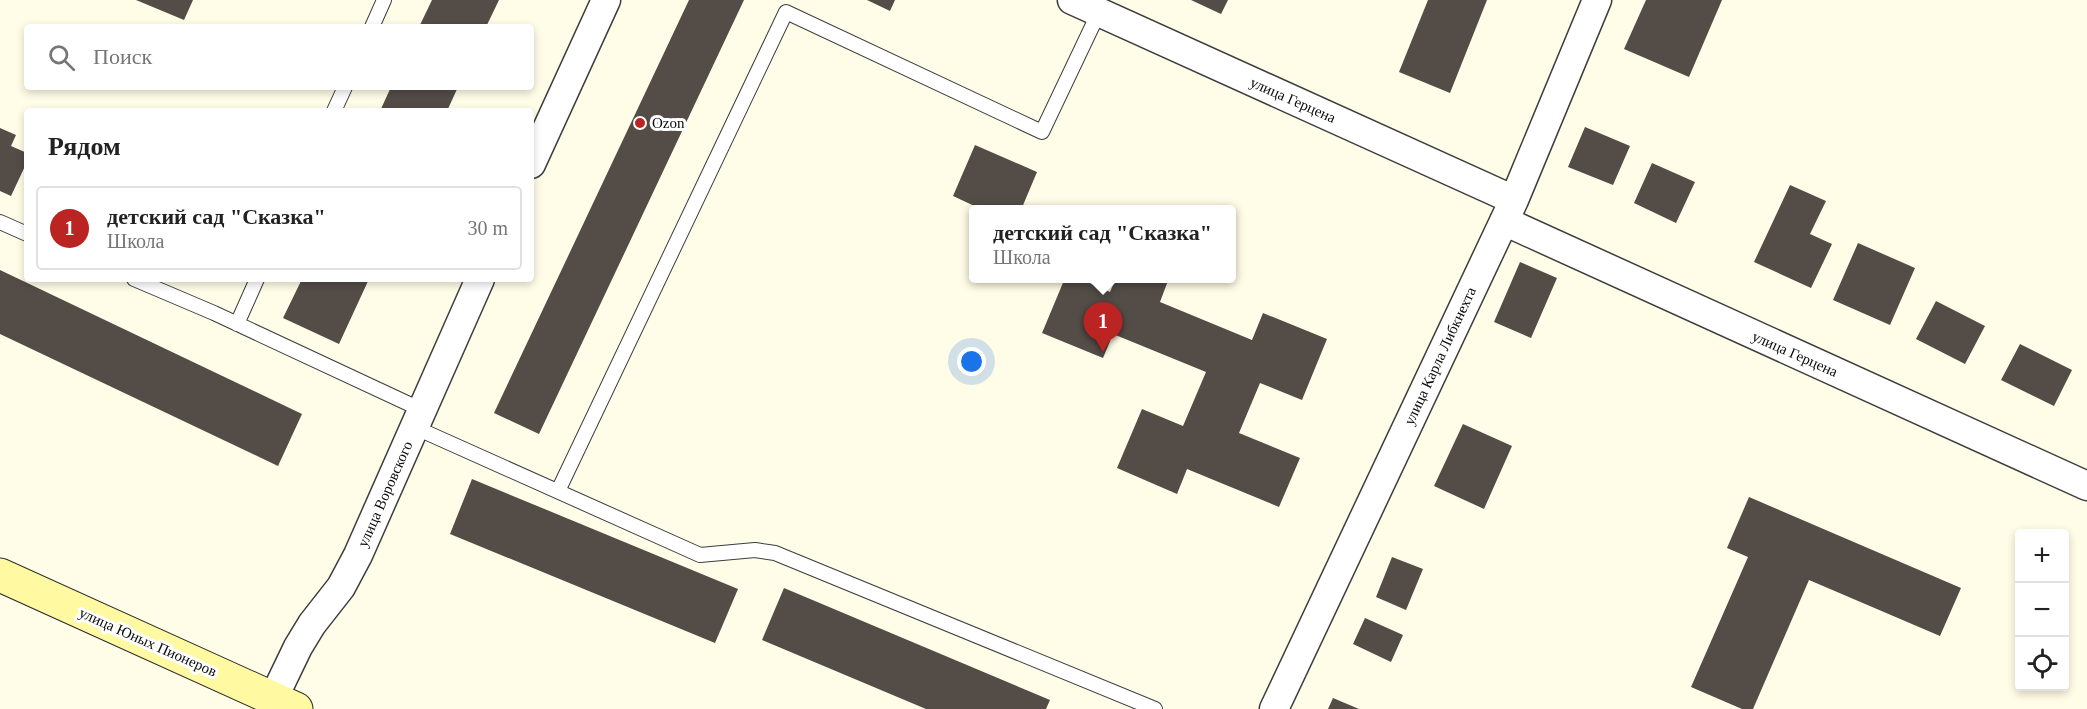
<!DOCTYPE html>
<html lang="ru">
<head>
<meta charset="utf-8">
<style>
	body { margin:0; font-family:"Times New Roman",serif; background:#f6f6f6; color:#222 }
	.controls { position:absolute; right:18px; bottom:18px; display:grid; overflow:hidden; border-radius:6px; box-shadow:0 3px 9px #0003 }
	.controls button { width:54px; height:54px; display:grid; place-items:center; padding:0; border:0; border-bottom:2px solid #e0e0e0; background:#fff; color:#222; font:30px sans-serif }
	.you { position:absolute; left:972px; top:362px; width:21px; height:21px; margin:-15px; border:4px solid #fff; border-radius:50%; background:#1a73e8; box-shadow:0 0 0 9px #1a73e833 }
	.badge { display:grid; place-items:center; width:39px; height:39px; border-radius:50%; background:#ba2423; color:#fff; font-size:20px; font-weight:700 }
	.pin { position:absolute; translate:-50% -50px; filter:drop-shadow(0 2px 3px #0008) }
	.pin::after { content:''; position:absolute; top:32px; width:21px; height:18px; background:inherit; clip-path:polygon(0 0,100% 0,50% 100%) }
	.popup { position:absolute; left:969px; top:205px; width:267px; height:78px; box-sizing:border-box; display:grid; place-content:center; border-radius:6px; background:#fff; filter:drop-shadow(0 2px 4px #0005); font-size:20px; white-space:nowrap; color:#767676 }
	.popup b { font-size:22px; color:#222 }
	.popup::after { content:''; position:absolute; left:50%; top:100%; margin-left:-12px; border:12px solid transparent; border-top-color:#fff }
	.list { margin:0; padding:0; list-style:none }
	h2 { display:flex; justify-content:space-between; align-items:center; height:78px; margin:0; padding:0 24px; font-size:26px }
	h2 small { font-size:20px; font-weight:400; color:#767676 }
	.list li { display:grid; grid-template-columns:39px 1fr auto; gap:18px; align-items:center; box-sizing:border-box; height:84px; margin:0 12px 12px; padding:0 12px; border:2px solid #e0e0e0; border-radius:6px }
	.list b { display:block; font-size:22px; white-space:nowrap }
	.list p { margin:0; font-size:20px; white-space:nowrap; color:#767676 }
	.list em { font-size:20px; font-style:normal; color:#767676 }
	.icon { flex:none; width:33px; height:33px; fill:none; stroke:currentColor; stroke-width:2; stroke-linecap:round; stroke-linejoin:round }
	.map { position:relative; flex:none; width:2087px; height:709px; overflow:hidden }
	.search { position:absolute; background:#fff; box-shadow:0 3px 9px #0003; left:24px; top:24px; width:510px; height:66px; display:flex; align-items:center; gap:15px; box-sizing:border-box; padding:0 21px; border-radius:6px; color:#767676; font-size:22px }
	.panel { position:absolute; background:#fff; box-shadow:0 3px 9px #0003; left:24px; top:108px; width:510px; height:174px; border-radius:6px }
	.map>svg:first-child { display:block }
	.building { fill:#534c47 }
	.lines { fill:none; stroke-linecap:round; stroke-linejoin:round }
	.lane-casing { stroke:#3d3d3d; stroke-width:16 }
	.street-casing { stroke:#3d3d3d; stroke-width:31 }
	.secondary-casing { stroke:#2c2c2c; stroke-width:35 }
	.lane { stroke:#fff; stroke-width:14 }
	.street { stroke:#fff; stroke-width:28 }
	.secondary { stroke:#fffaa2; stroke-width:33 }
	.poi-dot { fill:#ba2423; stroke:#fff; stroke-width:2 }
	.labels { text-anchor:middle; stroke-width:6; stroke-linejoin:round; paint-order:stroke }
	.street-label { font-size:15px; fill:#0a0a0a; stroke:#fff }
	.poi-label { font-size:15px; fill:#0a0a0a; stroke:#fff; text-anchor:start }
</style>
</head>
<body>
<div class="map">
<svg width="2087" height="709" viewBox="0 0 2087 709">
	<rect width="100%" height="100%" fill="#fffce7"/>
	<path class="building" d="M136,0H193L184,20Z
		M432,0H499L486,27H419Z
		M689,0H744L539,434L494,413Z
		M867,0H895L890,11Z
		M1191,0H1228L1221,14Z
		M1428,0H1487L1450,93L1399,72Z
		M1646,0H1722L1689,77L1624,49Z
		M391,87H458L447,111H380Z
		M1585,127L1630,146L1613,185L1568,167Z
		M0,128L16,135L11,146L27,153V162L11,196L0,191Z
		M975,145L1037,172L1021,210H983L953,196Z
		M1652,163L1695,182L1676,223L1634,203Z
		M1790,185L1826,201L1810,234L1832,244L1811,288L1754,262Z
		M1858,243L1915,268L1890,325L1833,300Z
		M1520,262L1557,278L1531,338L1494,322Z
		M0,270L302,414L278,466L0,334Z
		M1065,278H1078L1110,292L1116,278H1169L1160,302L1252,340L1263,313L1327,339L1302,400L1260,383L1239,433L1300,458L1279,507L1187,469L1177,494L1117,468L1142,409L1183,426L1206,372L1113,334L1103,358L1042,333Z
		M302,279H369L339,344L283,318Z
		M1936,301L1985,326L1965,364L1916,339Z
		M2020,344L2072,370L2054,406L2001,380Z
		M1463,424L1512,446L1484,509L1434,486Z
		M472,479L738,589L715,643L450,534Z
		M1749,497L1961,588L1940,636L1809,580L1753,709H1742L1691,687L1748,557L1727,548Z
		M1392,557L1423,569L1406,610L1376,597Z
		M784,588L1050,700L1046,709H926L762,640Z
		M1365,618L1403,635L1391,662L1353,644Z
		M1333,698L1359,709H1328Z"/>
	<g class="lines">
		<g class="lane-casing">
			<path id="lane" d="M372,27L384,0
				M334,111L345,87
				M0,222L27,234
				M134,279L214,313L422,410
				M237,324L257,279
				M414,427L700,555L755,550L775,553L1155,709
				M558,491L786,12L1042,132L1099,12"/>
		</g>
		<g class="street-casing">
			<path id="street" d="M1072,0L1514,200
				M531,164L606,0
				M1504,221L2087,486
				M273,699L298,647L312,624L341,587L358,555L480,279
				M1274,709L1514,200L1597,0"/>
		</g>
		<g class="secondary-casing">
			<path id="secondary" d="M0,575L296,709"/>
		</g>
		<use href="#lane" class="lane"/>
		<use href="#street" class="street"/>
		<use href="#secondary" class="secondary"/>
	</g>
	<circle class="poi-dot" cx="640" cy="123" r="6"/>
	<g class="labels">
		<g class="street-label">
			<text transform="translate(1293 100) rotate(24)" y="5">улица Герцена</text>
			<text transform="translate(1795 354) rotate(24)" y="5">улица Герцена</text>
			<text transform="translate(1440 356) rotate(-65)" y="5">улица Карла Либкнехта</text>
			<text transform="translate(385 494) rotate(-66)" y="5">улица Воровского</text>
			<text transform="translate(148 642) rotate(24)" y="5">улица Юных Пионеров</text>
		</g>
		<g class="poi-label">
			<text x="652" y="128">Ozon</text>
		</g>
	</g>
</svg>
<div class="controls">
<button>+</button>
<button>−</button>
<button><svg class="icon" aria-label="locate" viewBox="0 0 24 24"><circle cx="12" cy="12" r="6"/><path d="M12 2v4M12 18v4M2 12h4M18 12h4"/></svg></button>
</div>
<div class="you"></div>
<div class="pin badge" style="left:1103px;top:352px">1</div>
<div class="popup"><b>детский сад &quot;Сказка&quot;</b>Школа</div>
<div class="search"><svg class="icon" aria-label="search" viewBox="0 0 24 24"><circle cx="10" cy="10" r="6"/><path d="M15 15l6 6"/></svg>Поиск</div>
<section class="panel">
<h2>Рядом<small></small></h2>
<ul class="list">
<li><span class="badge">1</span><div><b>детский сад &quot;Сказка&quot;</b><p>Школа</p></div><em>30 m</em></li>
</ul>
</section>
</div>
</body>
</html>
